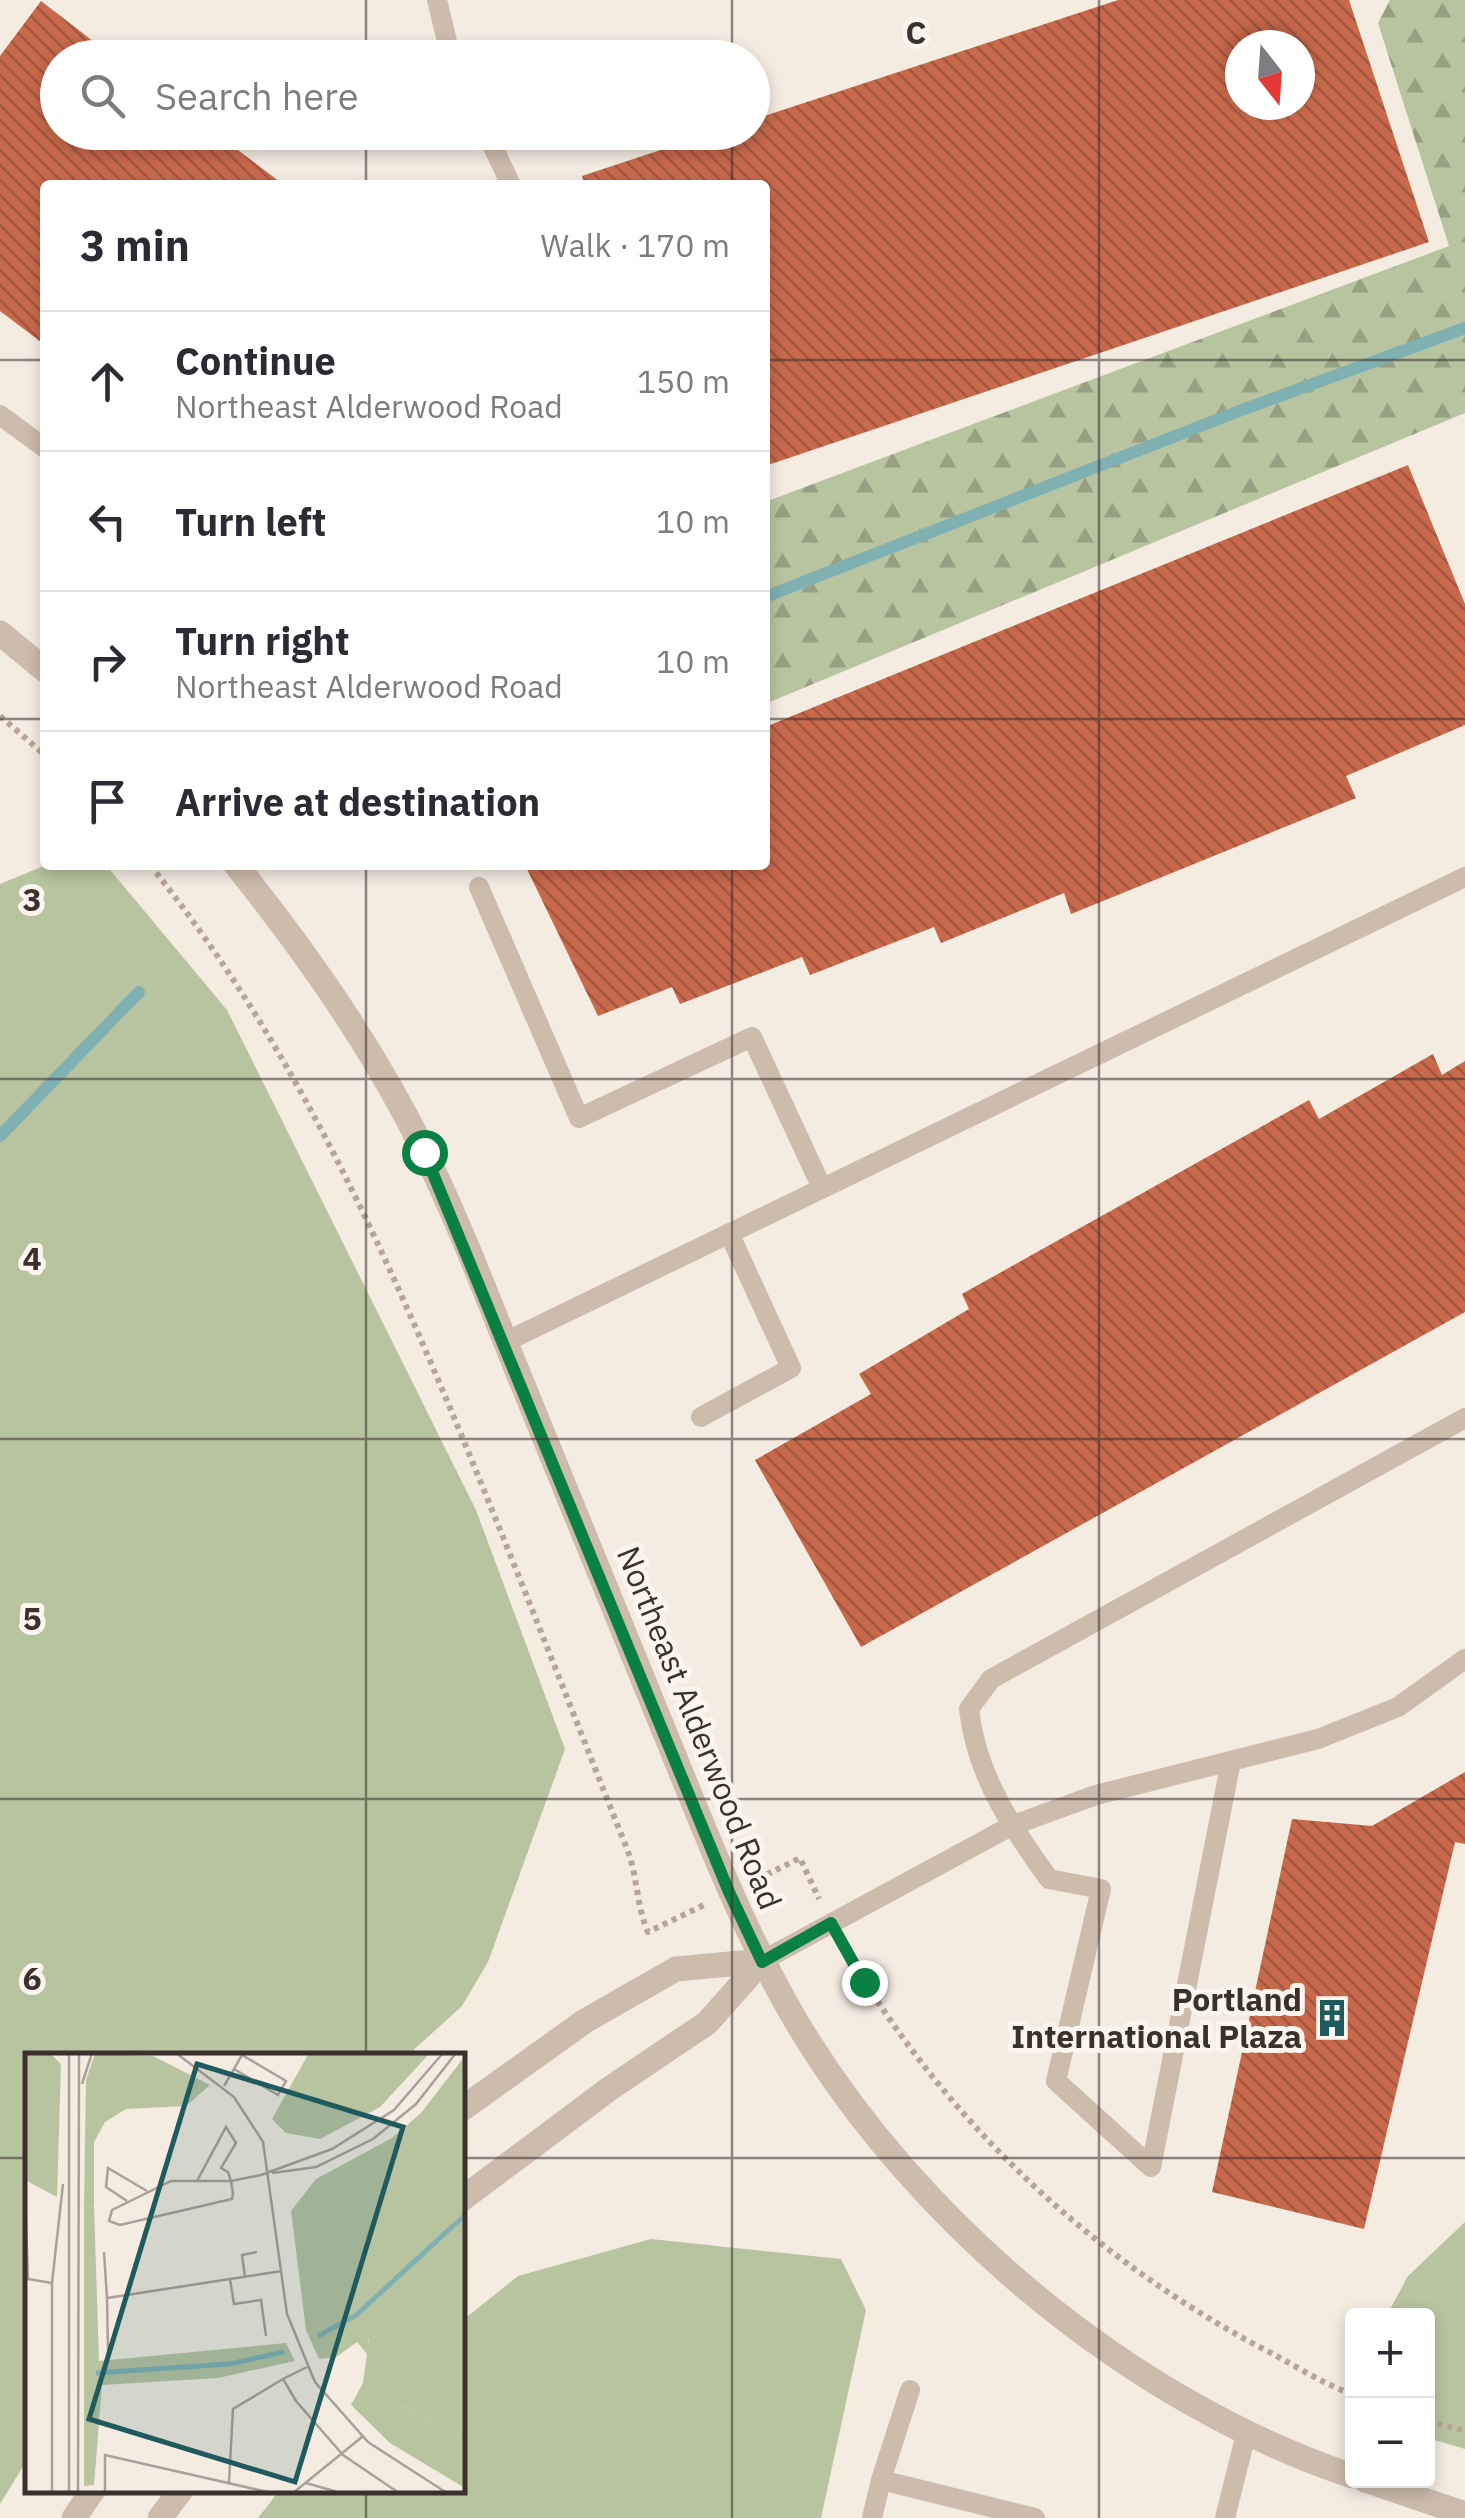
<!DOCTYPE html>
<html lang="en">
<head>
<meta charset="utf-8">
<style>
	body { margin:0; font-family:"IBM Plex Sans",sans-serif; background:#f2f2f3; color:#2b2b33 }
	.controls { position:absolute; right:30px; bottom:30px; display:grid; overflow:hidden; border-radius:10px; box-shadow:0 5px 15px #0003 }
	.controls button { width:90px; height:90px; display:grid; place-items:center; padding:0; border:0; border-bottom:2px solid #e1e1e2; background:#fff; color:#2b2b33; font:50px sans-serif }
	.compass { position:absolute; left:1225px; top:30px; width:90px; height:90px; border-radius:50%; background:#fff; box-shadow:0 5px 15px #0003; rotate:163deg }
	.stop { position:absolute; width:30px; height:30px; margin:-22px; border:8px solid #0b8043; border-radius:50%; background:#fff }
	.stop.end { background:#0b8043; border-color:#fff; box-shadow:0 2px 10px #0008 }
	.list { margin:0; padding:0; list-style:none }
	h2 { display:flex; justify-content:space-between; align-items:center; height:130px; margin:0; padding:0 40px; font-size:42px }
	h2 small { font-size:32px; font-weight:400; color:#7c7c81 }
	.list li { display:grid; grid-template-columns:65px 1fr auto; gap:30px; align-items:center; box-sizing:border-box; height:140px; padding:0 40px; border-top:2px solid #e1e1e2 }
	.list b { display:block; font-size:38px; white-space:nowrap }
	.list p { margin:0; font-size:32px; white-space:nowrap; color:#7c7c81 }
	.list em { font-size:32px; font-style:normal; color:#7c7c81 }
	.icon { flex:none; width:55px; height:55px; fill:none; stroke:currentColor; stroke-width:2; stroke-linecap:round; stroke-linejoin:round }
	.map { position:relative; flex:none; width:1465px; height:2518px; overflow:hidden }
	.search { position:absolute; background:#fff; box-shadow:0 5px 15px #0003; left:40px; top:40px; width:730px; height:110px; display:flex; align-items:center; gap:25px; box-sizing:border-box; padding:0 35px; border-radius:55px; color:#7c7c81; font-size:38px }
	.panel { position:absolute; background:#fff; box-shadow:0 5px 15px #0003; left:40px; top:180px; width:730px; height:690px; border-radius:10px }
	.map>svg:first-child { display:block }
	.green { fill:#b8c4a0 }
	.forest { fill:url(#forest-firs) }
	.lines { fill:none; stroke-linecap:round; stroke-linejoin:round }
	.stream { stroke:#7fb0b2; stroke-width:12 }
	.building { fill:url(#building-back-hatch); fill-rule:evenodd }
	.path { stroke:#b9a596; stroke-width:6; stroke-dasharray:5 5; stroke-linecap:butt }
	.service { stroke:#cdbbac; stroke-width:20 }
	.tertiary { stroke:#cdbbac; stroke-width:25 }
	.route { stroke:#0b8043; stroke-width:12 }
	.grid { fill:none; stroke:#3b302b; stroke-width:2.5; stroke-opacity:0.55 }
	.labels { text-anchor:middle; stroke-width:10; stroke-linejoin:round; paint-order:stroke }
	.street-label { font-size:32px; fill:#3b302b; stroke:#fbf5ee }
	.poi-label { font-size:32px; font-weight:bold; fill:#3b302b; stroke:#fbf5ee; text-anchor:end }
	.inset-river { fill:none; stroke:#7fb0b2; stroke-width:5 }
	.inset-road { fill:none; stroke:#aaa098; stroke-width:2.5 }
	.view { fill:#1f5a5e; fill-opacity:0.15; stroke:#1f5a5e; stroke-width:5 }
	.inset-edge { fill:none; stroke:#3b302b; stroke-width:5 }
	.grid-label { font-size:32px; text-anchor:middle; font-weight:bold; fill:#3b302b; stroke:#fbf5ee; stroke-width:10; stroke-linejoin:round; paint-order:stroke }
</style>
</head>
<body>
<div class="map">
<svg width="1465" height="2518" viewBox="0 0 1465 2518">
	<defs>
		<pattern id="forest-firs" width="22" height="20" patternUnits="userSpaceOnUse" patternTransform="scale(2.5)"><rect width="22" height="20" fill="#b8c4a0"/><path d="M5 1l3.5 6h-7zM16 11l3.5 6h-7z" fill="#97a083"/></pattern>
		<pattern id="building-back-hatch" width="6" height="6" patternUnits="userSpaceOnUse" patternTransform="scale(2.5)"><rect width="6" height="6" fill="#c8694b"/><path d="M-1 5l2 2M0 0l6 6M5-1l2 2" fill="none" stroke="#a4573f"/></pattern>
	</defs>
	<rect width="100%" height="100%" fill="#f4ebe1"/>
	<path class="green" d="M46,865H106L227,1010L476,1510L565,1749L488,1962L462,2006L408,2055L28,2056L27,2460L0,2504V884Z
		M1465,2222V2449L1428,2438V2316L1387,2315L1408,2276Z
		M651,2239L841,2259L866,2310L821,2518H258L279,2491L462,2490L463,2320L518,2276Z"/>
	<path class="forest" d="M1390,0H1465V413L765,704V502L1449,246L1378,23Z"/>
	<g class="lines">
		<path class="stream" d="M765,597L1239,411L1465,328
			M0,1136L139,992"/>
	</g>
	<path class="building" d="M1118,0H1349L1429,242L765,466V185H585L582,176L715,132H752V120ZM1240,45H1300V105H1240Z
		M41,1L115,58H58V132H214L284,185H45V345L0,311V56Z
		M1408,465L1465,604V725L1346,776L1356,798L1071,914L1064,893L941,943L934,927L810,975L802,957L680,1004L672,987L598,1016L525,865H765V727Z
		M1433,1054L1442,1075L1465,1061V1312L861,1647L755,1460L871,1394L859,1374L969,1309L962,1294L1309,1100L1319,1119Z
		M1465,1772V1844L1455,1842L1364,2229L1212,2192L1292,1819L1372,1826Z"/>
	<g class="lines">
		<path class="path" d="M0,716L45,755
			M150,865C286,1034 375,1228 458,1427C516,1567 571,1708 627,1849C638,1877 636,1905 648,1932L706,1904
			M758,1879L800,1858L819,1899
			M846,1950C945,2122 1095,2262 1271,2353C1297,2367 1324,2384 1352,2394
			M1428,2421L1465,2431"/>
		<path class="service" d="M437,0L451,58
			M486,132L511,185
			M0,415L45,448
			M479,887L579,1118L752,1037L822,1188
			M505,1342L1465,877
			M701,1417L791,1368L729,1233
			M1231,1761L1151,2167L1056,2081L1101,1889L1049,1879C1011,1827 976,1774 969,1709L991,1679L1465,1418
			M762,1961L1011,1826L1096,1795L1318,1739L1398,1707L1465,1659
			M881,2480L910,2390
			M872,2518L881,2480L1035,2518
			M1225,2518L1247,2430"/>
		<path class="tertiary" d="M0,633L45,670
			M236,865C308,955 374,1049 425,1153C459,1223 487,1296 516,1368C564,1484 611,1600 658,1716C701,1820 739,1924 796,2021C916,2223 1130,2401 1352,2476
			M462,2109L585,2021L676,1969L762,1961
			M462,2199L609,2089L707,2023L762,1961
			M1365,2480L1465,2514
			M74,2518L93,2490
			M160,2518L181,2490"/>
	</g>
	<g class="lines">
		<path class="route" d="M424,1152L729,1892L762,1962L831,1923L864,1982"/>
	</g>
	<path class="grid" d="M366,0V58M732,0V58M1099,0V2518M366,132V185M732,132V185M0,360H45M765,360H1465M0,719H45M765,719H1465M366,865V2056M732,865V2518M0,1079H1465M0,1439H1465M0,1799H1465M0,2158H28M462,2158H1465M366,2490V2518"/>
	<defs>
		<g id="building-bare" transform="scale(3)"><path d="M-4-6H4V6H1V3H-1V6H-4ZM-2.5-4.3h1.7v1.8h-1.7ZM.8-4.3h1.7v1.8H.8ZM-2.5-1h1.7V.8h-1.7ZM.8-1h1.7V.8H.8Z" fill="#1f5a5e" stroke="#fbf5ee" stroke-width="2.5" paint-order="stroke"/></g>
	</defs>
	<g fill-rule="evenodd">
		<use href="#building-bare" x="1332" y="2018"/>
	</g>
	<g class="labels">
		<g class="street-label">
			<text transform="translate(699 1728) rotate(68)" y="11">Northeast Alderwood Road</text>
		</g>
		<g class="poi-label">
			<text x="1302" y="2011">Portland<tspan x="1302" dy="37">International Plaza</tspan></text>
		</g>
	</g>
	<g transform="translate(25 2053)">
		<rect width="440" height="440" fill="#f4ebe1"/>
		<path d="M284,0H405L355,54L295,86L261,80L247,66ZM0,1L27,2L36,11L32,144L0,127ZM70,1L128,3L185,32L161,53L101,56L80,69L69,89V153L59,154L61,27ZM440,3V386L363,346L343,285V302L332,289L311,304L294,306L281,277L266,158L291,126L367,85L396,60Z" fill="#b8c4a0"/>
		<path d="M69,153L74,308L261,290L270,308L193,325L77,332L69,432L59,433V154ZM357,272L363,346L440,386V435L365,390L326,352L338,330L345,277Z" fill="#b8c4a0"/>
		<path class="inset-river" d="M293,283L330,263L440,162M71,320L204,311L259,299"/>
		<path class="inset-road" d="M151,0L209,44L238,89L262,261L290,329L343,389L422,440M57,31L67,0M199,33L209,16L217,2L261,28L253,42L209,16M247,120L291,114L348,86L391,51L431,0M172,128L201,74L211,90L196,115L203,119L206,128L208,141L207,146L95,172L84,168L87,157L146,128H206L236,122L307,96L369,57L418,0M0,138L3,226L27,230V440M102,148L81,134L83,115L122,138M79,199L82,245L257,218M220,224L217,202L232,199M205,226L209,251L236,247L241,283M27,230L38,131M82,245L83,298M282,314L258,326L271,348L318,402L374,440M204,429L208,356L258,326M281,430L316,440M44,440V0M53,440L54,0M80,440V402L247,440M268,440L337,384"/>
		<path class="view" d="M172,11L378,74L270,429L64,366Z"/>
		<rect width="440" height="440" class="inset-edge"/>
	</g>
	<g class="grid-label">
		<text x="916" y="44">C</text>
		<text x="32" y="911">3</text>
		<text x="32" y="1270">4</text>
		<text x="32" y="1630">5</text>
		<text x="32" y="1990">6</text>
	</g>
</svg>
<div class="controls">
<button>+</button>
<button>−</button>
</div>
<svg class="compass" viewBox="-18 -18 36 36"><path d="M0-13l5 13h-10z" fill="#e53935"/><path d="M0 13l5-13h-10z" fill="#7c7c81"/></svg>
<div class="stop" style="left:424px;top:1152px"></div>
<div class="stop end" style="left:864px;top:1982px"></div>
<div class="search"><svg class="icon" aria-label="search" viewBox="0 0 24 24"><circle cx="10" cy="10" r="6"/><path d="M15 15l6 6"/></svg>Search here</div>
<section class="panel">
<h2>3 min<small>Walk · 170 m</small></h2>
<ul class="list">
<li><svg class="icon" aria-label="ahead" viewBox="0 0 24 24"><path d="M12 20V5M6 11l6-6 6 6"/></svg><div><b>Continue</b><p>Northeast Alderwood Road</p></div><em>150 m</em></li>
<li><svg class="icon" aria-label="left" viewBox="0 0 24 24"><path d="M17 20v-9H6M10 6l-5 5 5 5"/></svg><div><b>Turn left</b></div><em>10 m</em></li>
<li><svg class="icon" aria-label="right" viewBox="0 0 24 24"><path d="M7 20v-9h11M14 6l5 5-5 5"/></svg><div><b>Turn right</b><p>Northeast Alderwood Road</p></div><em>10 m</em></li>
<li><svg class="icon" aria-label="arrive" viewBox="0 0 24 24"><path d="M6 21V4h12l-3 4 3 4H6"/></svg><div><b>Arrive at destination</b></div></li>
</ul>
</section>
</div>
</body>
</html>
